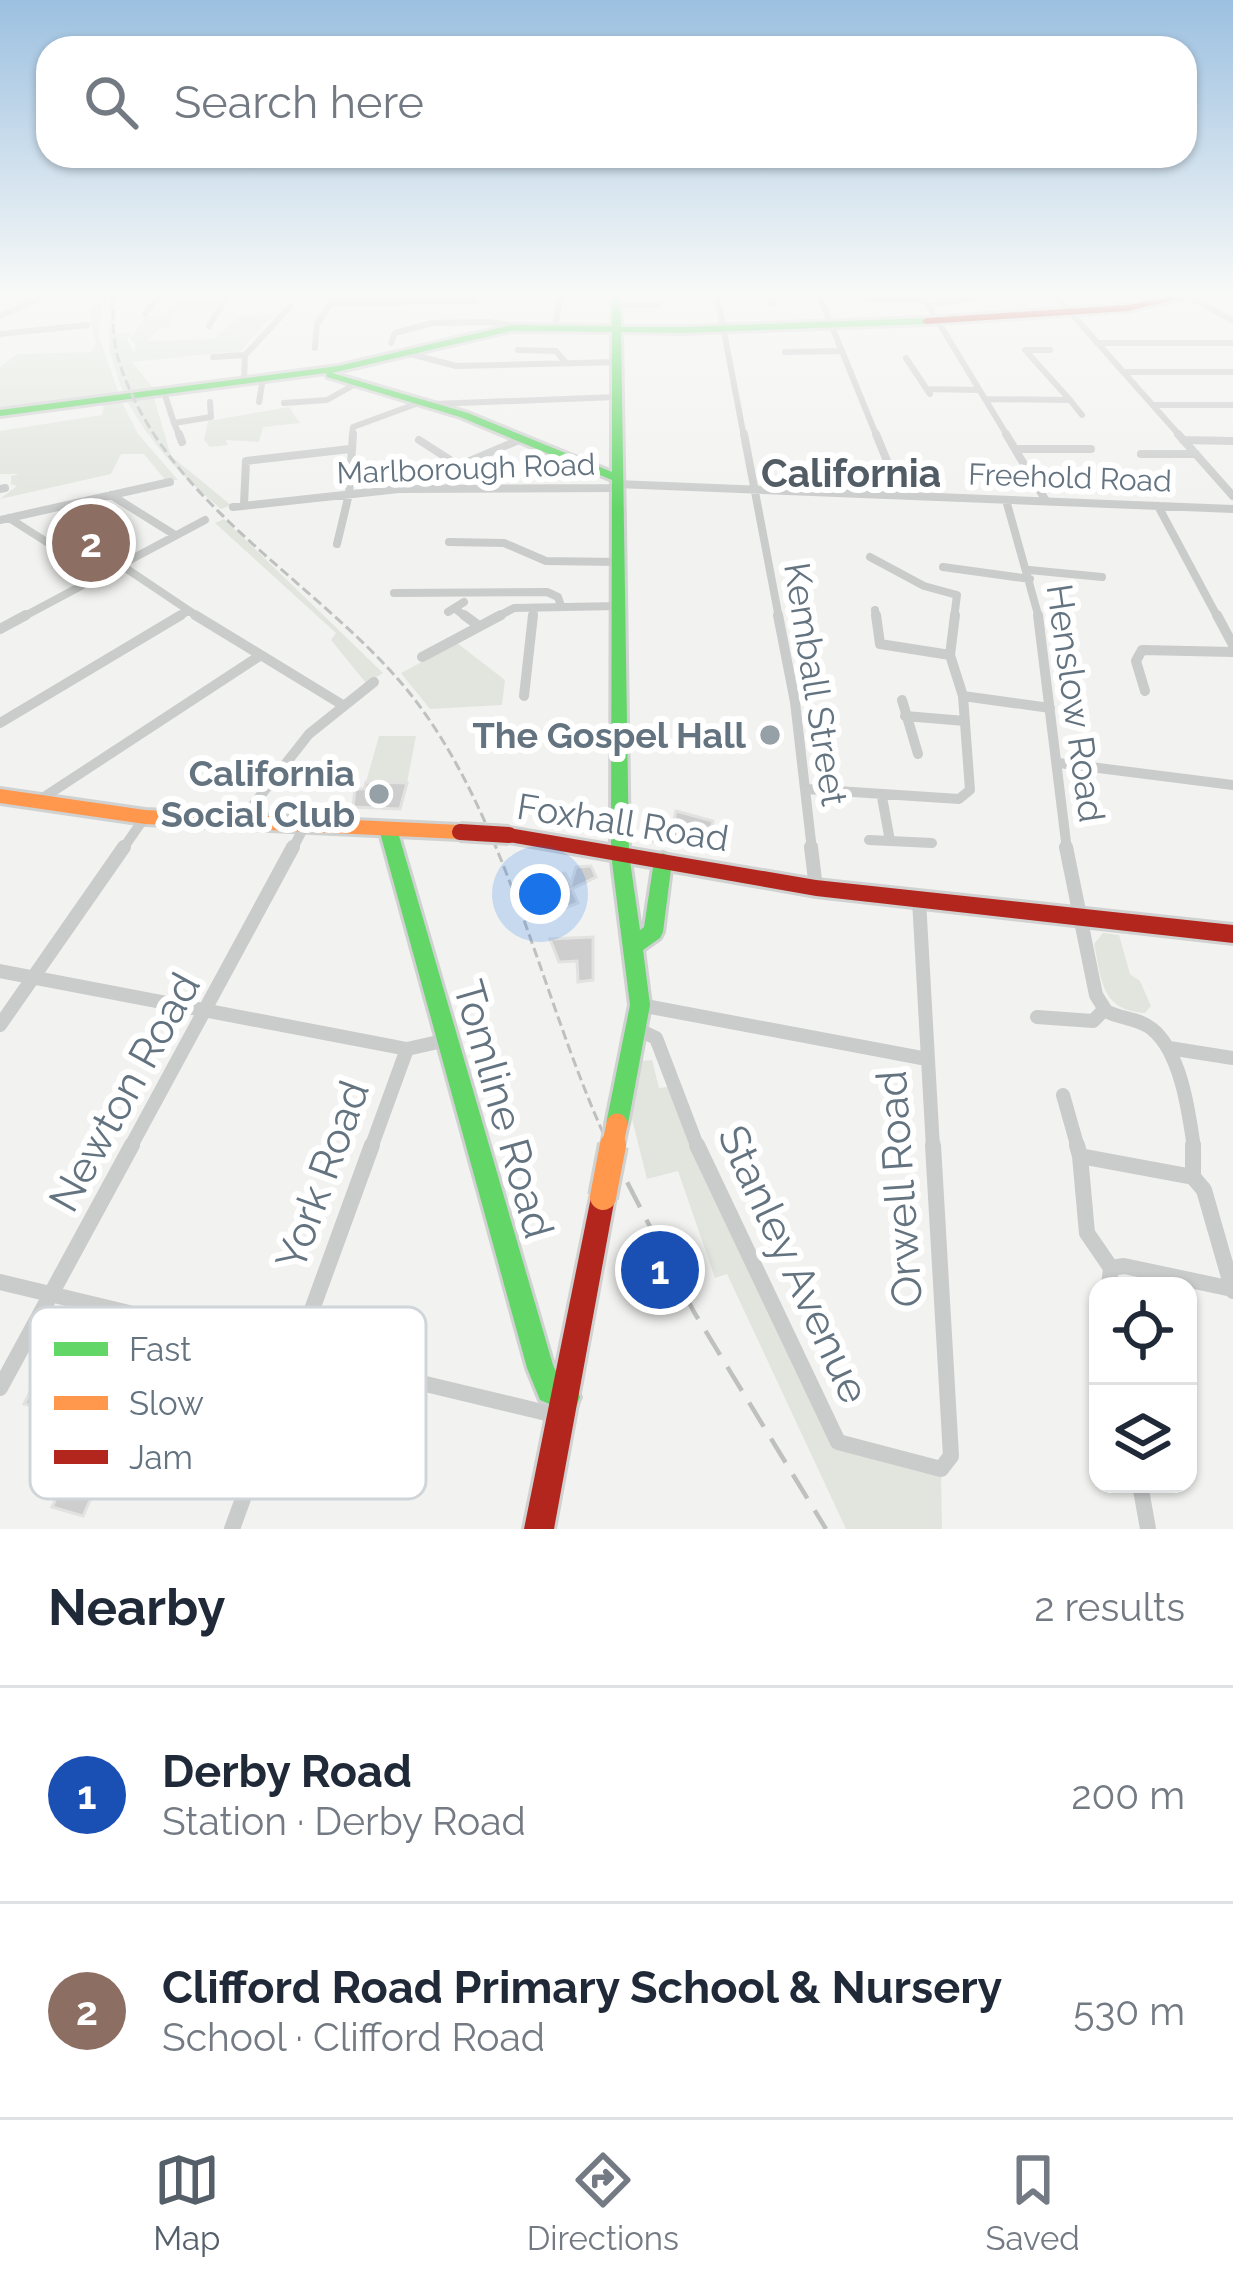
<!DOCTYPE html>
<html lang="en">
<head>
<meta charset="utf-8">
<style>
	body { margin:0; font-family:Raleway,sans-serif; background:#f2f2f3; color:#1f2937 }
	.controls { position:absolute; right:36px; bottom:36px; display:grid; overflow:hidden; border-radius:24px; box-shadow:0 3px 9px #0004 }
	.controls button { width:108px; height:108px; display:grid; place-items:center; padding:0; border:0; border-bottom:3px solid #e0e1e3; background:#fff; color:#1f2937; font:60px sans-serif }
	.you { position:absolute; left:540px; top:894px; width:42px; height:42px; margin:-30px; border:9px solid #fff; border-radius:50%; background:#1a73e8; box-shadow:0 0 0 18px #1a73e833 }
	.badge { display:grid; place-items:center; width:78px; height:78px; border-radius:50%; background:#545f69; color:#fff; font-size:39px; font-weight:700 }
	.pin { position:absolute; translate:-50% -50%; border:6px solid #fff; box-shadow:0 3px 12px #0006 }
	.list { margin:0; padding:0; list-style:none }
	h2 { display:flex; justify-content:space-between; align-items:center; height:156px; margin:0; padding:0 48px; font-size:51px }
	h2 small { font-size:39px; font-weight:400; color:#747a83 }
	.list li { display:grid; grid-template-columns:78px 1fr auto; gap:36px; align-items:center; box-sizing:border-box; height:216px; padding:0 48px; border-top:3px solid #e0e1e3 }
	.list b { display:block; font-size:45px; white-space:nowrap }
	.list p { margin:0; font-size:39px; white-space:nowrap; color:#747a83 }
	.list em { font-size:39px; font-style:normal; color:#747a83 }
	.icon { flex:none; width:66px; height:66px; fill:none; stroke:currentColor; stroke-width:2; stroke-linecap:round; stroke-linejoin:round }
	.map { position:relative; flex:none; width:1233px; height:1529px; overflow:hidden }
	.search { position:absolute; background:#fff; box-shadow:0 3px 9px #0004; left:36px; right:36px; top:36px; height:132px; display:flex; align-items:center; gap:30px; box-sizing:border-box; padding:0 42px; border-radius:36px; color:#747a83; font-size:45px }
	.sheet { height:588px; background:#fff }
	nav { display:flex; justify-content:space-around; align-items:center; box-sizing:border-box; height:168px; border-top:3px solid #e0e1e3; background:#fff; font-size:33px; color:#747a83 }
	nav a { display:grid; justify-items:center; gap:6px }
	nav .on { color:#545f69 }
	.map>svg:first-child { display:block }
	.green { fill:#e2e5de }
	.building { fill:#cdcecd; stroke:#e2e2e0; stroke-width:3 }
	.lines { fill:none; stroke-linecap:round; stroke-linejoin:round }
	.fast-casing { stroke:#d0d1d1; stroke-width:6 }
	.slow-casing { stroke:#d0d1d1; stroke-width:6 }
	.jam-casing { stroke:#d0d1d1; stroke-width:6 }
	.street-far4 { stroke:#cacbcb; stroke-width:6 }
	.street-far3 { stroke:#cacbcb; stroke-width:8 }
	.street-far2 { stroke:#cacbcb; stroke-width:10 }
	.street-far1 { stroke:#cacbcb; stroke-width:14 }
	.street { stroke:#cacbcb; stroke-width:16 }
	.fast { fill:#63d668; fill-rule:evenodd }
	.slow { fill:#ff974d; fill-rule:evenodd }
	.jam { fill:#b3261e; fill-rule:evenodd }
	.rail-far1 { stroke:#bfc0c0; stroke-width:3; stroke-dasharray:10 4.5; stroke-linecap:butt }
	.rail { stroke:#bfc0c0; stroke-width:4.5; stroke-dasharray:28 14; stroke-linecap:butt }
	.slow-bridge-far1-casing { stroke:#d0d1d1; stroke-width:27; stroke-linecap:butt }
	.slow-bridge-casing { stroke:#d0d1d1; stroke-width:32; stroke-linecap:butt }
	.jam-bridge-casing { stroke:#d0d1d1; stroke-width:22; stroke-linecap:butt }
	.slow-bridge-far1 { stroke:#ff974d; stroke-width:21 }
	.slow-bridge { stroke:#ff974d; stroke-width:26 }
	.jam-bridge { stroke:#b3261e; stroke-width:16 }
	.poi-dot { fill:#95a0a7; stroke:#fff; stroke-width:4.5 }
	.labels { text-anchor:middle; stroke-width:12; stroke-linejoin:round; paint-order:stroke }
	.far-street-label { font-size:30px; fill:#637380; stroke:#fff }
	.street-label { font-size:36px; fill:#637380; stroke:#fff }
	.poi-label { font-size:36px; font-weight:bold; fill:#637380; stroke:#fff; text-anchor:end }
	.far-district-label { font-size:39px; font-weight:bold; fill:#515c65; stroke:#fff }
	.near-street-label { font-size:42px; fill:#637380; stroke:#fff }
	.key { fill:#fff; stroke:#d0d5d9; stroke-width:3 }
	.key-label { font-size:33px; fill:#637380 }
</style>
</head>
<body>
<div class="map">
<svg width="1233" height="1529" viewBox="0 0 1233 1529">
	<rect width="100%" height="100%" fill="#f2f3f0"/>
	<path class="green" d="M96,295H103L99,337L119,394L0,409V367L17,354L91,352L96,343L89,316Z
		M111,295H117L113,334L131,333L127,340L134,352L136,344L130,339L145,318L171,312L180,297H222L216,309L175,311L169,327L158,329L147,341L214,339L238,316L273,314L236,356L228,352L132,362L154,389L123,393L109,350Z
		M154,398L171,456L231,505L221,509C182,476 151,445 126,399Z
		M121,400L138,434L178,480L166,481L144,454H121L111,474L0,499L17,486L11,484V476L19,474H0V431L102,415L104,403Z
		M289,407L300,423L263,427L259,442L226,440L228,445L210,447L204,440L208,421Z
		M224,519L383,673L366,683L331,640L336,633L215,523Z
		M457,643L505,680L502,705L430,709L401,673Z
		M379,736H416L407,783L366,782Z
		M1103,933L1119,935L1130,974L1140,981L1151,1006L1145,1013C1101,1010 1102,981 1094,944Z
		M652,1060L659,1088L675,1086L838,1442L941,1469L942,1529H846L727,1274L715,1278L678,1171L647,1179L632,1119L641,1061Z"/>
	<path class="building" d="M366,782L407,783L400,809L353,807L355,789H364Z
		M676,811L713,821L708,849L652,841L655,830L671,833Z
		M591,866L596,877L572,889L578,903L542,917L529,885L565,873L571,884L576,867Z
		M593,937V980L578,982L577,961L559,962L550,939Z
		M52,1348L148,1371L83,1516L52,1507L92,1420L24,1404Z"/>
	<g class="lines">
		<g class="fast-casing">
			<path id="fast" d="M612,295H620L621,327H682L926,318L930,321L926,324L682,333L621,332L629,854L640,930L644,927L654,861L657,856L663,853L669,856L672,861L663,932L660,938L643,950L650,1005L628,1124L625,1132L617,1135L609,1132L606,1124L630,1005L611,854L612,480L460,417L327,377L326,373L0,416V410L338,366L511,325L612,326ZM511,331L612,332V472L468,413L332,373Z
				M388,822L394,824L397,829L553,1365L560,1380L576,1387L580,1397L576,1407L566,1411L540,1400L527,1368L379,829L382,824Z"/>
		</g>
		<g class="slow-casing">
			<path id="slow" d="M0,789L145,810L460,825L466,827L469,832L466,837L460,839L145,824L0,803Z"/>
		</g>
		<g class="jam-casing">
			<path id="jam" d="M1178,295H1195L1128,311L926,324L922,321L926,318L1128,305Z
				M509,828L816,880L1233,925V943L816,896L509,842L503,840L500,835L503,830Z
				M603,1185L611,1189L615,1197L554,1529H524L591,1197L595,1189Z"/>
		</g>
		<path class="street-far4" d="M717,295L744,437
			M767,295L773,304
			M819,295L877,437
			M922,295L1008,437
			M1055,295L1181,437
			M1190,297L1233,321
			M91,300L92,295
			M869,300H924
			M332,303L475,301
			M616,305H658
			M928,305L974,298
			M145,314L160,295
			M0,316L47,295
			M488,322L526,327
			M209,326L228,295
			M555,327L560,298
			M0,334L87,325
			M391,343L395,333L432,323L491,322
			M1097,343H1233
			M315,348L317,324L337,295
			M518,350L556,351L566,363
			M785,352L841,351
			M407,353L456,366L616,362
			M213,357L245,355
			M906,358L930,394
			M1124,372H1233
			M244,380L245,355L291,306
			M163,389L174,423L211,417L210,402
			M927,389L979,390
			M985,399L1070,400L1025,350H1050
			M1070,400L1082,415
			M259,402L263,378
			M284,403L327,400L359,382
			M433,404L616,397
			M1153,405H1233
			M174,423L180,437
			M352,437L353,427L424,401"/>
		<path class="street-far3" d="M179,434L182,442
			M744,434L779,618
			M876,434L901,495
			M1006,434L1046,501
			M1178,434L1233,496
			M419,440L458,465
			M1183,440L1233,441
			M1015,449H1091
			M1141,454H1196
			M617,484L1233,509
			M0,489L5,488
			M448,489L456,467L521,439
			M111,495L175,535
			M1006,500L1039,618
			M244,504L246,461L350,449
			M1158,506L1218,618
			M233,507L399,489L617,488
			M9,518L100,576
			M0,520L170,482
			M449,542L504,543L546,561L618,562
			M337,544L349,494L353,434
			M870,557L924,586L957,595L954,618
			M121,565L200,618
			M943,567L1030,579
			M1029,570L1102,577
			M394,593L547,592L558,597L561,606
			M875,610L876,618
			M458,611L468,618
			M448,612L464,602
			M21,618L205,520
			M176,618L188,611
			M495,618L514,608L618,606
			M533,618L534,608"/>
		<path class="street-far2" d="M195,615L341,704
			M464,615L479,626
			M778,615L795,702L812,850
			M876,615L880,644L950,655
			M1038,615L1067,850
			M1217,615L1233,645
			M0,629L26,615
			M422,657L501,615
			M1145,691L1136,661L1142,650L1233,652
			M524,696L533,615
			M963,696L1050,708
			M902,700L918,754
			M905,716L965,721
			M0,723L181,615
			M1059,763L1233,785
			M807,789L959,799L970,790L963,696L950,655L955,615
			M882,797L890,841
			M35,803L258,657
			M239,823L309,734L374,682
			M869,840L932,843
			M122,850L145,817
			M292,850L304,827"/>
		<path class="street-far1" d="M811,847L816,888
			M1066,847L1096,995L1106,1011C1120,1019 1139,1018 1152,1029C1181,1052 1189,1113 1194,1148
			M919,900L933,1148
			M0,971L407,1049L447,1040
			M640,1005L927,1059
			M1037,1017L1093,1021L1103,1011
			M0,1025L124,847
			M635,1028L656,1038L698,1148
			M1169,1048L1233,1058
			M1063,1095L1078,1148
			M130,1148L293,847
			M371,1148L407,1049"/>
		<path class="street" d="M697,1145L838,1442L941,1469L951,1456L933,1145
			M1077,1145L1080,1156
			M1193,1177L1204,1190L1233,1291
			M1111,1268L1087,1233L1080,1156L1193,1177V1145
			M0,1282L559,1416
			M1109,1286L1111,1268L1124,1266L1232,1289
			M0,1388L132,1145
			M1140,1484L1148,1529
			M232,1529L372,1145"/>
		<use href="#fast" class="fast"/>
		<use href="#slow" class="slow"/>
		<use href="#jam" class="jam"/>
		<path class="rail-far1" d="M112,295C114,315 112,339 118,358C161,502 318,581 408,691C508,815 542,1004 610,1148"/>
		<path class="rail" d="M608,1145L694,1312L826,1529"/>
		<g class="slow-bridge-far1-casing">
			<path id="slow-bridge-far1" d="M612,1148L617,1124"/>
		</g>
		<g class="slow-bridge-casing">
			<path id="slow-bridge" d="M603,1197L613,1145"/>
		</g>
		<g class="jam-bridge-casing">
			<path id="jam-bridge" d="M460,832L509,835"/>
		</g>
		<use href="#slow-bridge-far1" class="slow-bridge-far1"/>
		<use href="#slow-bridge" class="slow-bridge"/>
		<use href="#jam-bridge" class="jam-bridge"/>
	</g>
	<linearGradient id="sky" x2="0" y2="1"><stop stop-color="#9cc0e0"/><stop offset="0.58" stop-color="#f9faf8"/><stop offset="1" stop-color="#f9faf8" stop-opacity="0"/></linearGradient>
	<rect width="1233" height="509" fill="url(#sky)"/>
	<g class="poi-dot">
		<circle cx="770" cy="735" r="12"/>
		<circle cx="379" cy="794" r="12"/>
	</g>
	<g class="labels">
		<g class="far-street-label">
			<text transform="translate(466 469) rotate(-2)" y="10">Marlborough Road</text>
			<text transform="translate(1070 478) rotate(2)" y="10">Freehold Road</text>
		</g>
		<g class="street-label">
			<text transform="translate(816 684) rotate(81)" y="13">Kemball Street</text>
			<text transform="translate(1076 703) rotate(82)" y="13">Henslow Road</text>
			<text transform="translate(623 822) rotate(9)" y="13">Foxhall Road</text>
		</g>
		<g class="poi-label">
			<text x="746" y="748">The Gospel Hall</text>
			<text x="355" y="786">California<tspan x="355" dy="41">Social Club</tspan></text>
		</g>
		<g class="far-district-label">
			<text x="851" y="487">California</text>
		</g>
		<g class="near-street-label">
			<text transform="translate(124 1092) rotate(-61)" y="15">Newton Road</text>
			<text transform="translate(504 1109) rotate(74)" y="15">Tomline Road</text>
			<text transform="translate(322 1175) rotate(-70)" y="15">York Road</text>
			<text transform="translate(899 1189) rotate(-94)" y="15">Orwell Road</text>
			<text transform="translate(794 1264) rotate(65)" y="15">Stanley Avenue</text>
		</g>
	</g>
	<rect x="30" y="1307" width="396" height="192" rx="18" class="key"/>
	<rect x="54" y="1342" width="54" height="14" fill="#63d668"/>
	<rect x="54" y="1396" width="54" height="14" fill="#ff974d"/>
	<rect x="54" y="1450" width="54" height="14" fill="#b3261e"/>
	<g class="key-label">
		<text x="129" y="1361">Fast</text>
		<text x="129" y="1415">Slow</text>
		<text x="129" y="1469">Jam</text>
	</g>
</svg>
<div class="controls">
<button><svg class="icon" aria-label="locate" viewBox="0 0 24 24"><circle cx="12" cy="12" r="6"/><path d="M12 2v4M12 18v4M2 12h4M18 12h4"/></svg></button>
<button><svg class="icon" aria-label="layers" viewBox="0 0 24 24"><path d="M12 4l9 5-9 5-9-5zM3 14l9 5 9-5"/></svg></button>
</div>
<div class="you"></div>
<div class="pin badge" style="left:660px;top:1270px;background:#1a4fb4">1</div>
<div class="pin badge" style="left:91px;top:543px;background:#8d6e63">2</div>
<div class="search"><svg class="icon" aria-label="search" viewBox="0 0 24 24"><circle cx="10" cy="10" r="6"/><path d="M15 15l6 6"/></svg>Search here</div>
</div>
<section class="sheet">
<h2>Nearby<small>2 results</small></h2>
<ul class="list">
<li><span class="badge" style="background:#1a4fb4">1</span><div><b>Derby Road</b><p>Station · Derby Road</p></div><em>200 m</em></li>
<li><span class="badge" style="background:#8d6e63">2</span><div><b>Clifford Road Primary School &amp; Nursery</b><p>School · Clifford Road</p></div><em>530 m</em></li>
</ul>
</section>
<nav>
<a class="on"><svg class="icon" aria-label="map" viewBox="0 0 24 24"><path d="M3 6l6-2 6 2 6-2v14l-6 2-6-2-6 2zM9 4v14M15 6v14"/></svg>Map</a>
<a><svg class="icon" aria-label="directions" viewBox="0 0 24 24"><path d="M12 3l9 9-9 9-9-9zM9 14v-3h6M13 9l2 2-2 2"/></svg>Directions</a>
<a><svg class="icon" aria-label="saved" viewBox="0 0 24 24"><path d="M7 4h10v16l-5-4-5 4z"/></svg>Saved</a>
</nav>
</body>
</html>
